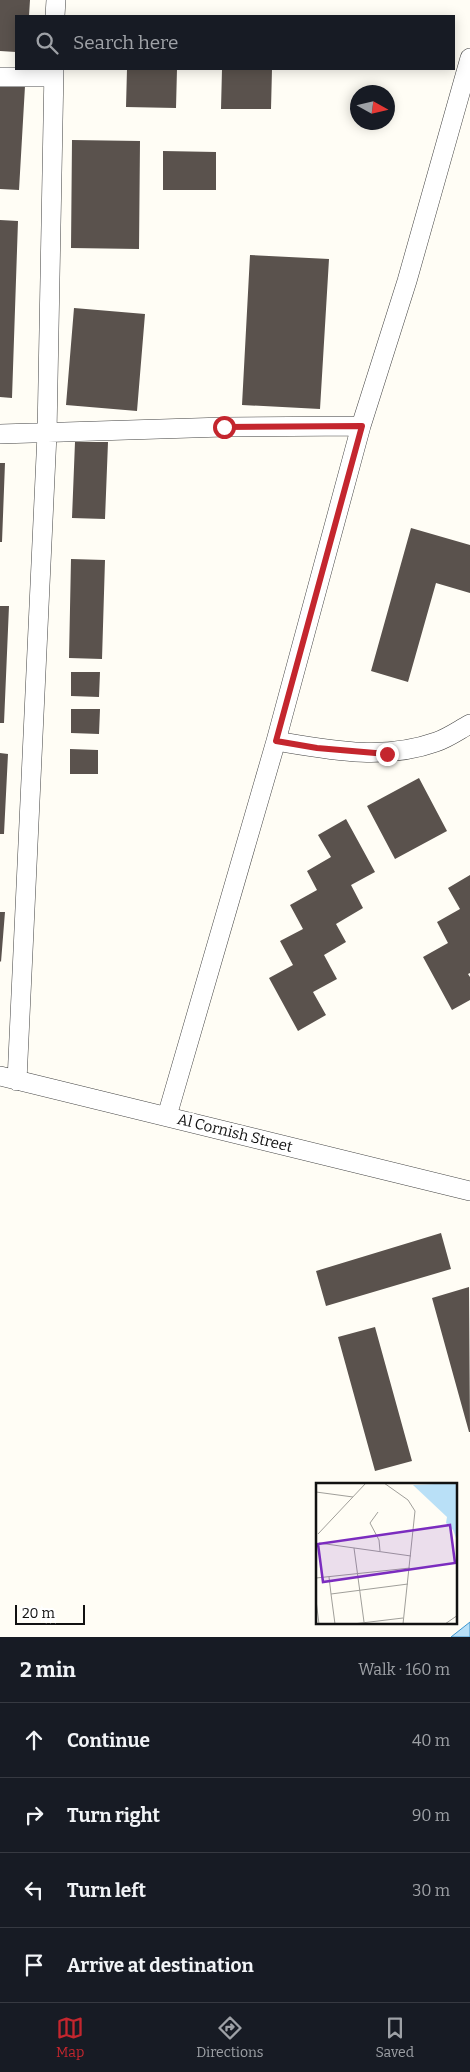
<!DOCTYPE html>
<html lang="en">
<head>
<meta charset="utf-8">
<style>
	body { margin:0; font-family:Bitter,serif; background:#20242c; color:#f1f3f6 }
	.compass { position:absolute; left:350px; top:85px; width:45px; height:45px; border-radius:50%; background:#171b24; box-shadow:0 2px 12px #0003; rotate:98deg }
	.scale { position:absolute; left:15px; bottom:12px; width:70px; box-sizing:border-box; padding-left:5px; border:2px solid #111; border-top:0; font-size:14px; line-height:18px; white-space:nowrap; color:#111; -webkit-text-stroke:4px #fff; paint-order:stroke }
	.stop { position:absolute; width:15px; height:15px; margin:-11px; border:4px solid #c4262e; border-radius:50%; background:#fff }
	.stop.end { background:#c4262e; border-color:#fff; box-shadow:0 1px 5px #0008 }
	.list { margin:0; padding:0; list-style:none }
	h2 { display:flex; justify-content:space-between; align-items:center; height:65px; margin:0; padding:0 20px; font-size:21px }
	h2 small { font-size:16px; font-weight:400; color:#9ea1a6 }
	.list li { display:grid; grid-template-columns:32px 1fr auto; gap:15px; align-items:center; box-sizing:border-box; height:75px; padding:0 20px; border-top:1px solid #363941 }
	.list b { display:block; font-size:19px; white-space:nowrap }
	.list em { font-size:16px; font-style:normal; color:#9ea1a6 }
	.icon { flex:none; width:28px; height:28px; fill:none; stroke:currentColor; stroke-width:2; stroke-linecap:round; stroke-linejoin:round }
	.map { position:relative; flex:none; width:470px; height:1637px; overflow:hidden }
	.search { position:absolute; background:#171b24; box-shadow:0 2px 12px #0003; left:15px; right:15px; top:15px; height:55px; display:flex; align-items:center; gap:12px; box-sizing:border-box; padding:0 18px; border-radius:0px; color:#9ea1a6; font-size:19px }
	.sheet { height:365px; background:#171b24 }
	nav { display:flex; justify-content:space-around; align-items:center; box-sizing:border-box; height:70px; border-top:1px solid #363941; background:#171b24; font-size:14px; color:#9ea1a6 }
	nav a { display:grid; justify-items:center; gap:2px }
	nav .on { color:#c4262e }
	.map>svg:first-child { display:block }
	.water { fill:#b9e0f7; stroke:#3f96cf }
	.building { fill:#5a524d }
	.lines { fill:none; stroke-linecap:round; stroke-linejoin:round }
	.minor-casing { stroke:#444; stroke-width:20 }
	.minor { stroke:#fff; stroke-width:19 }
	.route { stroke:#c4262e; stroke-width:6 }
	.labels { text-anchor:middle; stroke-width:5; stroke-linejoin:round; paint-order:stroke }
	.street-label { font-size:15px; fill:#111; stroke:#fff }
	.inset-road { fill:none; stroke:#a09f9a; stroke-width:1 }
	.view { fill:#7b2cbf; fill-opacity:0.15; stroke:#7b2cbf; stroke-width:2.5 }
	.inset-edge { fill:none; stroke:#111; stroke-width:2.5 }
</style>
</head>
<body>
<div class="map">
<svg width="470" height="1637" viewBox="0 0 470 1637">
	<rect width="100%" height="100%" fill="#fffdf5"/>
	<path class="water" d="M470,1622V1637H451Z"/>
	<path class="building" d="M0,0H30L29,16H16V52L0,51Z
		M127,69H177L176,108L126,107Z
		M222,69H272L271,109H221Z
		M0,85L25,86L19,190L0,189Z
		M72,140L140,141L139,249L71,248Z
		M163,151L216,152V190H163Z
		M0,220L18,221L12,398L0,397Z
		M250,255L329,259L320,409L242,405Z
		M74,308L145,314L137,411L66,405Z
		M75,442H108L105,519L72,518Z
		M0,463H5L2,542H0Z
		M411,528L470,545V593L436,583L408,682L371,671Z
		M71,559L105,560L102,659L69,658Z
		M0,606H9L4,723H0Z
		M71,672H100L99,697L71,696Z
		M71,709H100L99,734L71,733Z
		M70,749L98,750V774H70Z
		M0,753L8,754L4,834H0Z
		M419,778L447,831L395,859L367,806Z
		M346,819L375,872L351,885L363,908L336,924L346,942L324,955L337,979L313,992L326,1015L298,1031L269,978L293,965L280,941L303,929L290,905L317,890L307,871L331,857L318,835Z
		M470,875V973L468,974L470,977V1000L452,1010L423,957L448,943L437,922L460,909L448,888Z
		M0,912H5L1,962L0,961Z
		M441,1233L451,1269L326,1306L316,1271Z
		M469,1287L470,1432H469L432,1298Z
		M375,1327L412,1461L375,1471L338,1337Z"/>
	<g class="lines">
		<g class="minor-casing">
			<path id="minor" d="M55,16L56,0
				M0,77H53
				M0,434L224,427L361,426
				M276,741C330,750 383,761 436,742C448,738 459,730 470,724
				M0,1076L470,1191
				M17,1081L47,434L54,69
				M167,1116L276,741L361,426L407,281L470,58"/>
		</g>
		<use href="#minor" class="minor"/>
	</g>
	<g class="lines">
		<path class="route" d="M224,427L362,426L276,741L317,748L387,754"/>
	</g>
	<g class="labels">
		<g class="street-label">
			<text transform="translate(235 1133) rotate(14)" y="5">Al Cornish Street</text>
		</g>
	</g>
	<g transform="translate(316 1483)">
		<rect width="141" height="141" fill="#fffdf5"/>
		<path d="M141,0H142L141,58L137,47L130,40L131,34L97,2Z" fill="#b9e0f7"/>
		<path class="inset-road" d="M68,0L92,17L99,28L87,141M0,9L37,14M62,29L54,40L63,57L64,68M2,51L50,0M3,60L95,73M38,65L48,139M13,94L15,111L92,101M0,95L94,85M15,111L19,141M0,117L3,141M37,141L87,135M129,141L142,132"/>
		<path class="view" d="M134,42L139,80L7,99L2,61Z"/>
		<rect width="141" height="141" class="inset-edge"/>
	</g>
</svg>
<svg class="compass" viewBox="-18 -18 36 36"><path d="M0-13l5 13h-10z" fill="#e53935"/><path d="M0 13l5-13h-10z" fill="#9ea1a6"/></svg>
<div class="scale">20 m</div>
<div class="stop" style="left:224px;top:427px"></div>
<div class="stop end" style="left:387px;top:754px"></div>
<div class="search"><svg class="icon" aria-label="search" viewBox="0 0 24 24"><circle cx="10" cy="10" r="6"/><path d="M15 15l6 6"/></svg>Search here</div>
</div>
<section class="sheet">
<h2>2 min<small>Walk · 160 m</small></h2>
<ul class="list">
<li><svg class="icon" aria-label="ahead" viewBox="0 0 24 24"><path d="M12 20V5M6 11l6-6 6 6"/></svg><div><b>Continue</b></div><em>40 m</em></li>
<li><svg class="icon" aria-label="right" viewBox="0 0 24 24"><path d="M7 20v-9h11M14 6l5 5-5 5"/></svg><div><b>Turn right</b></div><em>90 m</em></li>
<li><svg class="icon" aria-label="left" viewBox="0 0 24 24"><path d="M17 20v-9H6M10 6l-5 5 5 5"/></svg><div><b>Turn left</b></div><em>30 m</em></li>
<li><svg class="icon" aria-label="arrive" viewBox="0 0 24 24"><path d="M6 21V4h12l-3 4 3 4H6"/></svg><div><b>Arrive at destination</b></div></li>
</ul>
</section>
<nav>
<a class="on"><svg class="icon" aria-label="map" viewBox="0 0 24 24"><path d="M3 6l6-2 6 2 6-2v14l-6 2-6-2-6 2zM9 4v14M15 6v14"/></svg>Map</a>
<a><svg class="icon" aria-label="directions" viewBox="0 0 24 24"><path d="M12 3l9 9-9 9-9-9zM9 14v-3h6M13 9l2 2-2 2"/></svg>Directions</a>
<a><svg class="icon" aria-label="saved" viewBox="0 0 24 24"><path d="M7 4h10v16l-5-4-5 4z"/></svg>Saved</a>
</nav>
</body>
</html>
